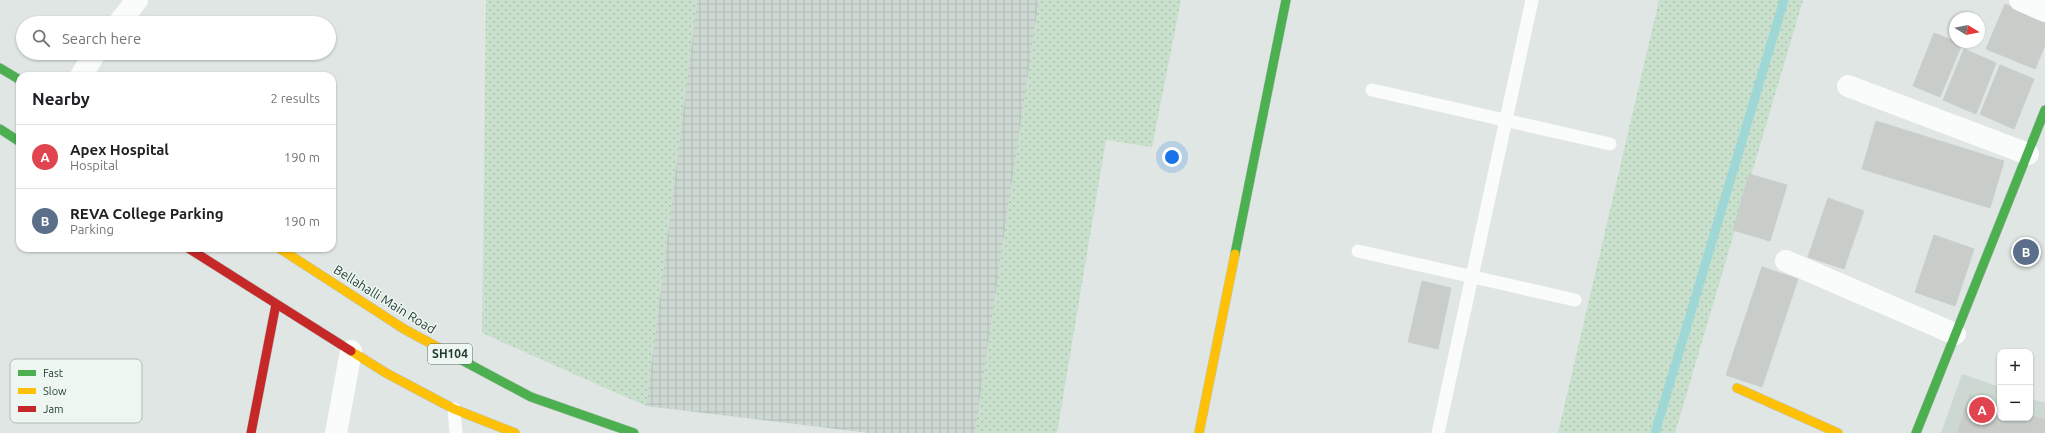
<!DOCTYPE html>
<html lang="en">
<head>
<meta charset="utf-8">
<style>
	body { margin:0; font-family:Ubuntu,sans-serif; background:#f6f6f6; color:#202124 }
	.controls { position:absolute; right:12px; bottom:12px; display:grid; overflow:hidden; border-radius:8px; box-shadow:0 1px 3px #0004 }
	.controls button { width:36px; height:36px; display:grid; place-items:center; padding:0; border:0; border-bottom:1px solid #e0e0e0; background:#fff; color:#202124; font:20px sans-serif }
	.compass { position:absolute; left:1949px; top:12px; width:36px; height:36px; border-radius:50%; background:#fff; box-shadow:0 1px 3px #0004; rotate:100deg }
	.you { position:absolute; left:1172px; top:157px; width:14px; height:14px; margin:-10px; border:3px solid #fff; border-radius:50%; background:#1a73e8; box-shadow:0 0 0 6px #1a73e833 }
	.badge { display:grid; place-items:center; width:26px; height:26px; border-radius:50%; background:#d93025; color:#fff; font-size:13px; font-weight:700 }
	.pin { position:absolute; translate:-50% -50%; border:2px solid #fff; box-shadow:0 1px 4px #0006 }
	.list { margin:0; padding:0; list-style:none }
	h2 { display:flex; justify-content:space-between; align-items:center; height:52px; margin:0; padding:0 16px; font-size:17px }
	h2 small { font-size:13px; font-weight:400; color:#757577 }
	.list li { display:grid; grid-template-columns:26px 1fr auto; gap:12px; align-items:center; box-sizing:border-box; height:64px; padding:0 16px; border-top:1px solid #e0e0e0 }
	.list b { display:block; font-size:15px; white-space:nowrap }
	.list p { margin:0; font-size:13px; white-space:nowrap; color:#757577 }
	.list em { font-size:13px; font-style:normal; color:#757577 }
	.icon { flex:none; width:22px; height:22px; fill:none; stroke:currentColor; stroke-width:2; stroke-linecap:round; stroke-linejoin:round }
	.map { position:relative; flex:none; width:2045px; height:433px; overflow:hidden }
	.search { position:absolute; background:#fff; box-shadow:0 1px 3px #0004; left:16px; top:16px; width:320px; height:44px; display:flex; align-items:center; gap:10px; box-sizing:border-box; padding:0 14px; border-radius:22px; color:#757577; font-size:15px }
	.panel { position:absolute; background:#fff; box-shadow:0 1px 3px #0004; left:16px; top:72px; width:320px; height:180px; border-radius:12px }
	.map>svg:first-child { display:block }
	.built { fill:#cdd8d2 }
	.industrial { fill:url(#industrial-grid) }
	.grass { fill:url(#grass-dots) }
	.lines { fill:none; stroke-linecap:round; stroke-linejoin:round }
	.stream { stroke:#9fd7d6; stroke-width:9 }
	.building { fill:#c8cdca; stroke:#c9cfcc }
	.fast-casing { stroke:#b9c3be; stroke-width:10 }
	.slow-casing { stroke:#b9c3be; stroke-width:10 }
	.jam-casing { stroke:#b9c3be; stroke-width:10 }
	.lane { stroke:#fafbfb; stroke-width:13 }
	.street { stroke:#fafbfb; stroke-width:22 }
	.fast { stroke:#4caf50; stroke-width:9 }
	.slow { stroke:#ffc107; stroke-width:9 }
	.jam { stroke:#c62828; stroke-width:9 }
	.labels { text-anchor:middle; stroke-width:3; stroke-linejoin:round; paint-order:stroke }
	.shield { fill:#edf6f1; stroke:#5d7268; stroke-width:1 }
	.shield-label { font-size:12px; font-weight:bold; fill:#1f392e }
	.street-label { font-size:13px; fill:#1f392e; stroke:#edf6f1 }
	.key { fill:#edf6f1; stroke:#afbdb6; stroke-width:1 }
	.key-label { font-size:11px; fill:#1f392e }
</style>
</head>
<body>
<div class="map">
<svg width="2045" height="433" viewBox="0 0 2045 433">
	<defs>
		<pattern id="industrial-grid" width="8" height="8" patternUnits="userSpaceOnUse"><rect width="8" height="8" fill="#cdd8d2"/><path d="M0 4h8M4 0v8" fill="none" stroke="#b0bab5"/></pattern>
		<pattern id="grass-dots" width="8" height="8" patternUnits="userSpaceOnUse"><rect width="8" height="8" fill="#c8e0cc"/><path d="M2 2h.1M6 6h.1" fill="none" stroke="#abc1b0" stroke-width="1.8" stroke-linecap="round"/></pattern>
	</defs>
	<rect width="100%" height="100%" fill="#e0e6e3"/>
	<path class="built" d="M1962,374L2000,387V418H2030V398L2045,403V433H1941Z"/>
	<path class="industrial" d="M697,0H1039L975,433H869L646,406Z"/>
	<path class="grass" d="M486,0H697L646,406L482,333Z
		M1039,0H1181L1152,147L1106,140L1057,433H975Z
		M1659,0H1803L1675,433H1558Z"/>
	<g class="lines">
		<path class="stream" d="M1655,433L1784,0"/>
	</g>
	<path class="building" d="M2005,4L2045,20V45L2035,69L1986,49Z
		M1934,33L1962,44L1940,97L1913,86Z
		M1964,49L1996,63L1976,114L1943,100Z
		M2000,65L2034,79L2014,129L1980,114Z
		M1876,121L2004,161L1990,208L1862,169Z
		M1749,174L1787,185L1770,241L1733,230Z
		M1828,198L1864,211L1844,269L1808,257Z
		M1934,235L1974,249L1955,306L1915,292Z
		M1762,267L1798,279L1762,387L1726,375Z
		M1422,281L1451,288L1438,349L1408,342Z
		M1970,395L2000,405V418H2030V415L2045,420V433H1957Z"/>
	<g class="lines">
		<g class="fast-casing">
			<path id="fast" d="M0,68L20,80
				M0,129L20,142
				M1235,254L1286,0
				M441,349L531,397L634,433
				M1916,433L2045,110"/>
		</g>
		<g class="slow-casing">
			<path id="slow" d="M279,248L404,329L441,349
				M351,351L386,373L454,409L515,433
				M1737,388L1838,433
				M1199,433L1235,254"/>
		</g>
		<g class="jam-casing">
			<path id="jam" d="M188,248L351,351
				M251,433L276,304"/>
		</g>
		<path class="lane" d="M1372,90L1610,144
			M1358,251L1575,300
			M454,409L456,433
			M1438,433L1532,0"/>
		<path class="street" d="M2020,0L2045,11
			M119,23L137,0
			M81,76L95,53
			M1848,86L2028,154
			M1786,261L1955,334
			M336,433L351,351"/>
		<use href="#fast" class="fast"/>
		<use href="#slow" class="slow"/>
		<use href="#jam" class="jam"/>
	</g>
	<g class="labels">
		<rect class="shield" x="428" y="344" width="44" height="20" rx="3"/>
		<g class="shield-label">
			<text x="450" y="358">SH104</text>
		</g>
		<g class="street-label">
			<text transform="translate(385 299) rotate(32)" y="5">Bellahalli Main Road</text>
		</g>
	</g>
	<rect x="10" y="359" width="132" height="64" rx="6" class="key"/>
	<rect x="18" y="370" width="18" height="6" fill="#4caf50"/>
	<rect x="18" y="388" width="18" height="6" fill="#ffc107"/>
	<rect x="18" y="406" width="18" height="6" fill="#c62828"/>
	<g class="key-label">
		<text x="43" y="377">Fast</text>
		<text x="43" y="395">Slow</text>
		<text x="43" y="413">Jam</text>
	</g>
</svg>
<div class="controls">
<button>+</button>
<button>−</button>
</div>
<svg class="compass" viewBox="-18 -18 36 36"><path d="M0-13l5 13h-10z" fill="#e53935"/><path d="M0 13l5-13h-10z" fill="#757577"/></svg>
<div class="you"></div>
<div class="pin badge" style="left:1982px;top:410px;background:#e0444e">A</div>
<div class="pin badge" style="left:2026px;top:252px;background:#5c6f8a">B</div>
<div class="search"><svg class="icon" aria-label="search" viewBox="0 0 24 24"><circle cx="10" cy="10" r="6"/><path d="M15 15l6 6"/></svg>Search here</div>
<section class="panel">
<h2>Nearby<small>2 results</small></h2>
<ul class="list">
<li><span class="badge" style="background:#e0444e">A</span><div><b>Apex Hospital</b><p>Hospital</p></div><em>190 m</em></li>
<li><span class="badge" style="background:#5c6f8a">B</span><div><b>REVA College Parking</b><p>Parking</p></div><em>190 m</em></li>
</ul>
</section>
</div>
</body>
</html>
